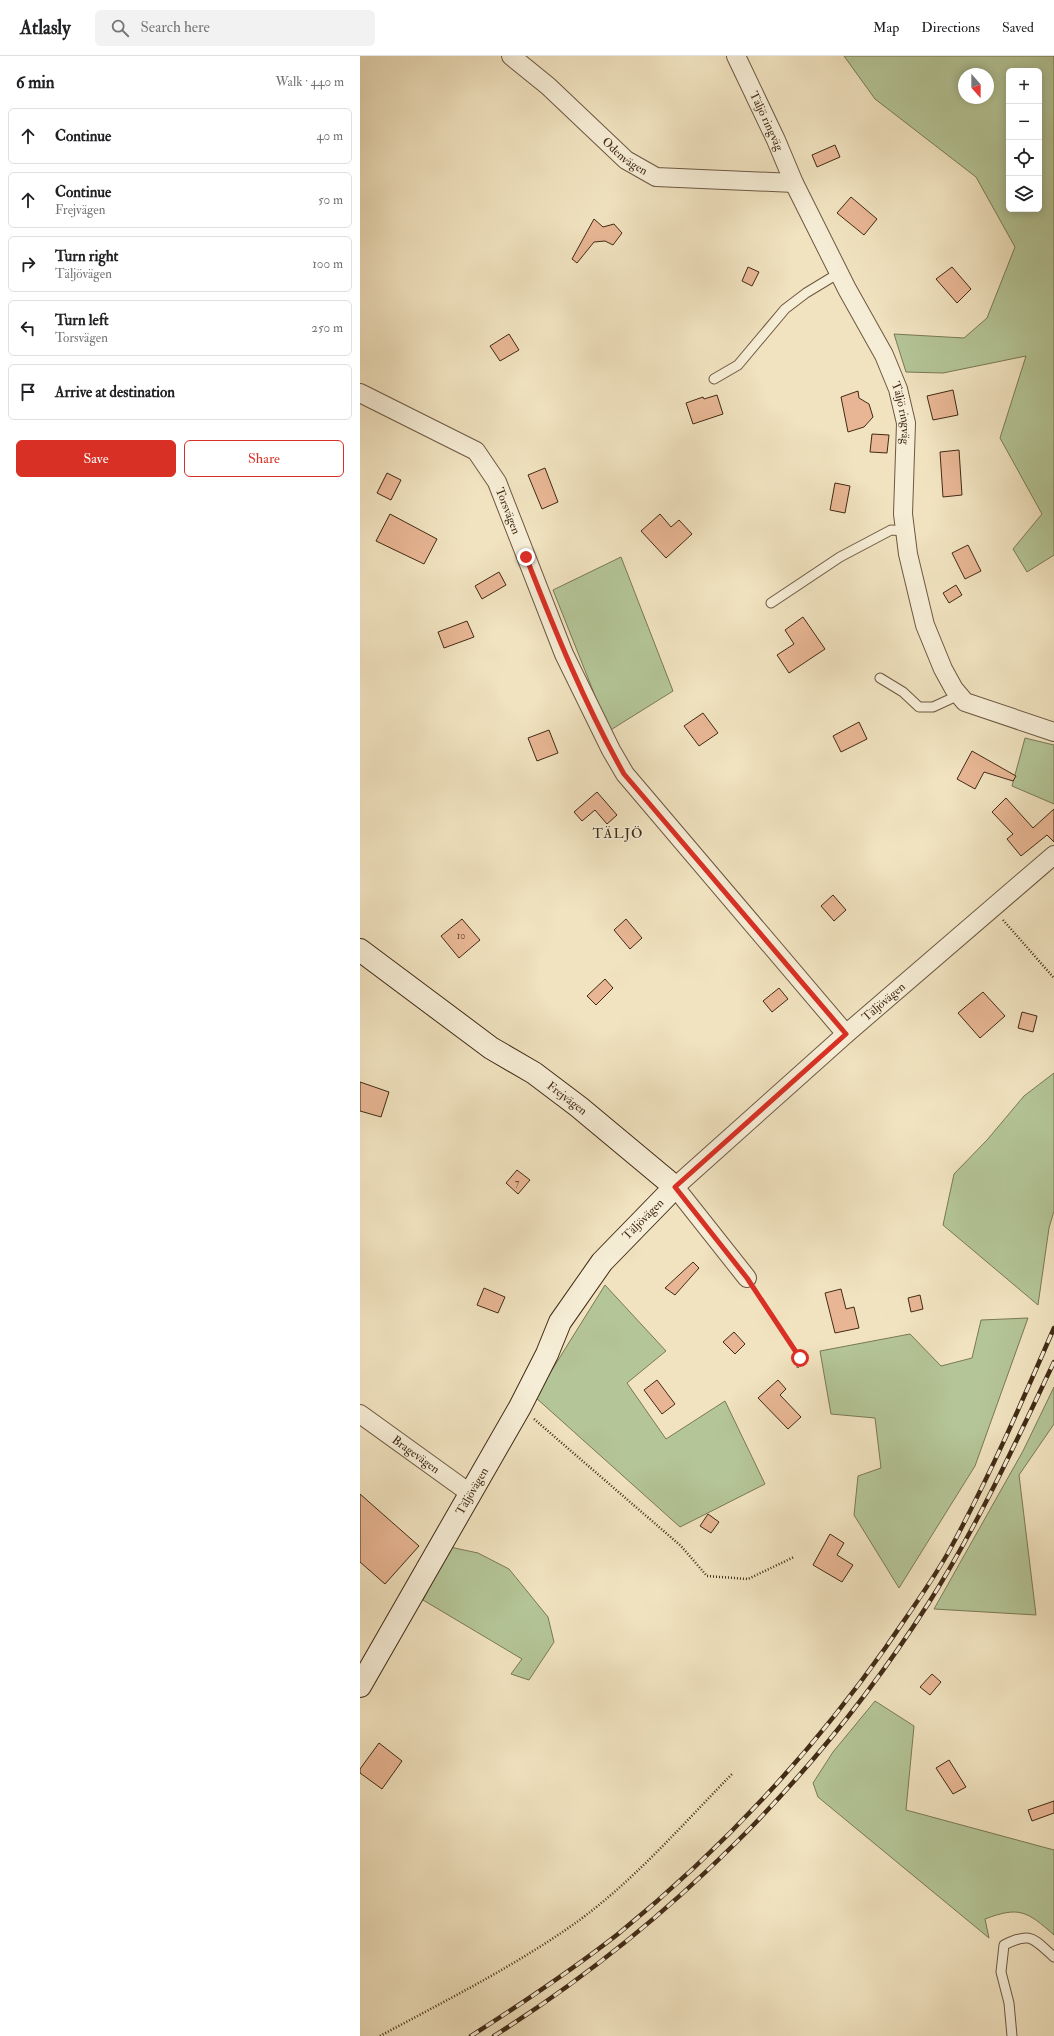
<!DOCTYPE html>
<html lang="en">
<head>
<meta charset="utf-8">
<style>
	body { margin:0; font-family:"IM FELL Double Pica",serif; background:#f2f2f2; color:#202124 }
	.controls { position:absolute; right:12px; top:12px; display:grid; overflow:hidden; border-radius:6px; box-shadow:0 2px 10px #0003 }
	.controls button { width:36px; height:36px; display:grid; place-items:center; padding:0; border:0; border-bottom:1px solid #e0e0e0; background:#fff; color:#202124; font:20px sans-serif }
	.compass { position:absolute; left:598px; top:12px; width:36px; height:36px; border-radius:50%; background:#fff; box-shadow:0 2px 10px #0003; rotate:159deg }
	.stop { position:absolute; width:12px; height:12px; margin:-9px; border:3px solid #d93025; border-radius:50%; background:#fff }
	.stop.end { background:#d93025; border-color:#fff; box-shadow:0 1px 4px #0008 }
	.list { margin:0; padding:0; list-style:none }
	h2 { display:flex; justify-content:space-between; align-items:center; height:52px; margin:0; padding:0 16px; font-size:17px }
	h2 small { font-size:13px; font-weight:400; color:#757577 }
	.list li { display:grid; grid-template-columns:26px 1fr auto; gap:12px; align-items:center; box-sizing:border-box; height:56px; margin:0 8px 8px; padding:0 8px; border:1px solid #e0e0e0; border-radius:6px }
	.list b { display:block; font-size:15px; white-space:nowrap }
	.list p { margin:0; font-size:13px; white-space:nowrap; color:#757577 }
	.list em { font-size:13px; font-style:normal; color:#757577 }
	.actions { display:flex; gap:8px; padding:12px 16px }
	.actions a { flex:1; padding:9px 0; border:1px solid #d93025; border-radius:6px; text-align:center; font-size:14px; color:#d93025 }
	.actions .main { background:#d93025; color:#fff }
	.icon { flex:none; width:22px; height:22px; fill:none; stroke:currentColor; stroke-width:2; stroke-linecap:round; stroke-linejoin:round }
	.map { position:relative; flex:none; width:694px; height:1980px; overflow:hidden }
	header { display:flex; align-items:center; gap:24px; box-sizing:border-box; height:56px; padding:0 20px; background:#fff; border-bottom:1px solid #e0e0e0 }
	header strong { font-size:19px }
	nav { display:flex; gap:22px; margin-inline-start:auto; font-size:14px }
	.search { width:280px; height:36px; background:#f2f2f2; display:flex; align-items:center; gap:10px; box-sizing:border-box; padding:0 14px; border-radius:6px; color:#757577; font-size:15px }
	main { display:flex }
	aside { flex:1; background:#fff }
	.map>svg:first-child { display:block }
	.green { fill:#b4c597; stroke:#7a7856; fill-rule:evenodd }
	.building { fill:#e8b694; stroke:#412a15 }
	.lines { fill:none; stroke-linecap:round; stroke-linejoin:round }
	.lane-casing { stroke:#6d5840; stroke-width:11 }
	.street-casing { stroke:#6d5840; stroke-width:20 }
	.secondary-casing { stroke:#412a15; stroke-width:24 }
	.path { stroke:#412a15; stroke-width:2.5; stroke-dasharray:1 2; stroke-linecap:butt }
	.lane { stroke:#f6edd6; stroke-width:9 }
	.street { stroke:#f6edd6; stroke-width:18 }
	.secondary { stroke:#f6edd6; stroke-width:22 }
	.rail-casing { stroke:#412a15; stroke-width:4.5 }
	.rail { stroke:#f6edd6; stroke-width:3; stroke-dasharray:9; stroke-linecap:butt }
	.route { stroke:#d93025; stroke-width:5 }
	.labels { text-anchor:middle; stroke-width:3; stroke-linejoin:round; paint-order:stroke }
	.number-label { font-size:10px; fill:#6b4d35 }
	.street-label { font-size:12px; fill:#412a15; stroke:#f6edd6 }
	.quarter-label { font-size:14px; letter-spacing:1px; fill:#412a15; stroke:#f6edd6 }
</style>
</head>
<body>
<header>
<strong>Atlasly</strong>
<div class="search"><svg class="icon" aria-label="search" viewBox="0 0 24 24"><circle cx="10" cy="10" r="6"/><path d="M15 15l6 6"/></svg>Search here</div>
<nav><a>Map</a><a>Directions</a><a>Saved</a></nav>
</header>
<main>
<aside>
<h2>6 min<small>Walk · 440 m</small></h2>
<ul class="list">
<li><svg class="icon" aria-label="ahead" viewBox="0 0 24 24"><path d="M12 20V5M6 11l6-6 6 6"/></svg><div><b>Continue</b></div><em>40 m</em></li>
<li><svg class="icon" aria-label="ahead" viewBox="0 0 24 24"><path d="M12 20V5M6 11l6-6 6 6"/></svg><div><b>Continue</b><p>Frejvägen</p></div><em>50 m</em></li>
<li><svg class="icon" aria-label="right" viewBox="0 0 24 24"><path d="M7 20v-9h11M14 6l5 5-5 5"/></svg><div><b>Turn right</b><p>Täljövägen</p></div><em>100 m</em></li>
<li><svg class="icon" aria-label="left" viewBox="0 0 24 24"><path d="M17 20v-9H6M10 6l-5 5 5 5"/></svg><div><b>Turn left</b><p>Torsvägen</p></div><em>250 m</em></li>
<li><svg class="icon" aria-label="arrive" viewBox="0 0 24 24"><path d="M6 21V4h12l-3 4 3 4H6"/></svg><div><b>Arrive at destination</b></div></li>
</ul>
<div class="actions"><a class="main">Save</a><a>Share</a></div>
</aside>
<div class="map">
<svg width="694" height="1980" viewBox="0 0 694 1980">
	<rect width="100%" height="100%" fill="#f1e3c0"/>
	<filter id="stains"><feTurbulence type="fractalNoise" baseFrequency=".005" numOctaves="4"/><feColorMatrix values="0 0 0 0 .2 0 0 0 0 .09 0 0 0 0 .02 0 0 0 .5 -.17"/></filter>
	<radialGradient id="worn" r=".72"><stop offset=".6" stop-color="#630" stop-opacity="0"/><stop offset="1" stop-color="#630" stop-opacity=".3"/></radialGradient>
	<path class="green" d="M484,0H694V499L667,516L653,493L682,458L640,382L666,300L583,317L546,316L534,278L604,282L627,262L655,191L616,121L515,43ZM649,15H679V153H649ZM604,18H628V42H604Z
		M261,501L313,635L249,675L193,534Z
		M665,682L694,689V748L652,730Z
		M694,1017V1155L689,1172L678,1249L583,1169L594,1118L627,1084L664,1040Z
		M245,1229L306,1295L267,1327L306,1383L365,1345L405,1428L320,1471L175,1341Z
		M668,1262L615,1410L539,1532L494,1459L498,1420L521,1412L515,1362L471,1358L460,1295L550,1278L581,1310L612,1302L621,1264Z
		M694,1331V1368L659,1419L676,1559L574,1553L663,1395Z
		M90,1491L118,1497L149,1513L188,1561L194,1586L169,1624L151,1618L162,1603L63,1544Z
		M515,1645L554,1670L546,1754L694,1794V1879C667,1855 659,1850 625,1863L629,1882L458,1741L453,1727L473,1696Z"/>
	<path class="building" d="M475,89L480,101L457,111L452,99Z
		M491,141L517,163L504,179L477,157Z
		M234,163L243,171L254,168L262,177L253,189L245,185L234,186L217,207L212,203Z
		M388,211L399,216L392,230L382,225Z
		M592,211L611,233L597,247L576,223Z
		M149,278L159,294L140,305L130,290Z
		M593,334L598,359L573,364L567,340Z
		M498,335L499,342L509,348L513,361L504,371L488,376L481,341Z
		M357,339L363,358L333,368L326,347L343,341L344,343Z
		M512,378L529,379L527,397L510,396Z
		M599,394L602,439L583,441L580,396Z
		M185,412L198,446L182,453L168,419Z
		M27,417L41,424L31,444L17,437Z
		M475,427L490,430L485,457L470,454Z
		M30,458L77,483L64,508L16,485Z
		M300,458L311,471L319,464L332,478L306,502L281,475Z
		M608,489L621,515L605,523L592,497Z
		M139,516L146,529L122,543L115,530Z
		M596,529L602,539L589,547L583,537Z
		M443,561L465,593L429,617L417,599L434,588L425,574Z
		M107,565L114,581L84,592L78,576Z
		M343,657L358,677L339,690L324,670Z
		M499,666L507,683L481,696L473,680Z
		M189,674L198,697L177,705L168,682Z
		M612,695L656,720L653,725L624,716L615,733L597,723Z
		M237,736L257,759L247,768L235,754L222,765L214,756Z
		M646,742L673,772L694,753V786L687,779L661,800L647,783L653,778L632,756Z
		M473,839L486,854L474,865L461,850Z
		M102,863L120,884L99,902L81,880Z
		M266,863L282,882L270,893L254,874Z
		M245,923L253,932L236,949L227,940Z
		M419,932L428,943L412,956L403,945Z
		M623,936L645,960L620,982L598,957Z
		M662,956L677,960L673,976L658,972Z
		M0,1026L29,1036L21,1061L0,1055Z
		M157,1114L170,1124L158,1138L146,1127Z
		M333,1206L339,1212L315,1239L305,1232Z
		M124,1232L145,1241L138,1257L117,1249Z
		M481,1233L486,1253L494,1251L499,1272L475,1277L465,1237Z
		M560,1239L563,1253L551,1256L548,1242Z
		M374,1276L385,1288L375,1298L363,1286Z
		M297,1324L315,1348L302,1358L284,1334Z
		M418,1324L426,1333L420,1339L441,1361L428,1373L398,1342Z
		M0,1438L59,1490L25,1528L0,1506Z
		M348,1458L359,1466L351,1477L340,1470Z
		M470,1478L484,1487L477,1499L493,1509L482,1526L453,1509Z
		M572,1618L581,1626L570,1639L560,1631Z
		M19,1687L42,1705L22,1733L0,1717V1713Z
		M589,1704L606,1731L593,1738L576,1712Z
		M694,1745V1757L672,1765L668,1754Z"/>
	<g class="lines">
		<g class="lane-casing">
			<path id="lane" d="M354,323L378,309L425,253L446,237L479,217
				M411,547L480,501L531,474L545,475
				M520,622L543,636L559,651H573L599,639
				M652,1980L649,1947L641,1916L644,1889C672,1875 673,1883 694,1901"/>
		</g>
		<g class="street-casing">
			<g id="street">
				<path id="s1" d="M151,0L188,30L266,104L296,121L434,127"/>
				<path id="s2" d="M376,0L416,84L434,127L487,233L524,299L538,333L546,367L543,458L548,498L565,569L583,613L594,633L605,646L694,676"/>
				<path id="s3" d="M0,337L116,395L137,426L204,598L251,694L265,718L486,978"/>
				<path id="s4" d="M387,1222L315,1131L486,978L694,799"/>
				<path id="s5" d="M0,1358L111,1438"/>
			</g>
		</g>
		<g class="secondary-casing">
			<g id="secondary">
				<path id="s6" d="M0,894L131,992L174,1017L219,1051L315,1131L242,1206L200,1266L187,1298L160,1351L0,1630"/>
			</g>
		</g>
		<path class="path" d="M643,864L694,922
			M396,1235L441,1302L437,1313
			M174,1363L321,1490L347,1520L388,1523L434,1501
			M20,1980C85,1945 153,1911 214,1868C273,1826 321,1770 372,1718"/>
		<use href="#lane" class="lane"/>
		<use href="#street" class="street"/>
		<use href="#secondary" class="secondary"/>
		<g class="rail-casing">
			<path id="rail" d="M111,1980C161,1948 211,1915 258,1878C360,1795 450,1699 526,1591C547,1560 569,1530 588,1497C628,1424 661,1348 694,1272
				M134,1980C308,1870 457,1722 568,1548C617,1471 655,1388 694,1306"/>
		</g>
		<use href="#rail" class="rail"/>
	</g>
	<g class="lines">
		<path class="route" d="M166,501C195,575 225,649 264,718L486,978L315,1131L387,1222L440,1302"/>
	</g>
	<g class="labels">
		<g class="number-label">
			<text x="101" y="883">10</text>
			<text x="157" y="1130">7</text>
		</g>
		<g class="street-label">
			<text dy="4" stroke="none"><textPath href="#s2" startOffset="72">Täljö ringväg</textPath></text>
			<text dy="4" stroke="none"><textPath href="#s1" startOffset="152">Odenvägen</textPath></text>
			<text dy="4" stroke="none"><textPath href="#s2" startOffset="395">Täljö ringväg</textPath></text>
			<text dy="4" stroke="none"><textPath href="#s3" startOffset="198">Torsvägen</textPath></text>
			<text dy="4" stroke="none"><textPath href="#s4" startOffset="395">Täljövägen</textPath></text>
			<text dy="4" stroke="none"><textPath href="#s6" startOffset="255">Frejvägen</textPath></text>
			<text transform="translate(283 1163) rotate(-45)" y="4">Täljövägen</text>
			<text dy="4" stroke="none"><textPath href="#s5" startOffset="69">Bragevägen</textPath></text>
			<text transform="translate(112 1435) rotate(-60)" y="4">Täljövägen</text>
		</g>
		<g class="quarter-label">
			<text x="258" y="782">TÄLJÖ</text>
		</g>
	</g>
	<rect width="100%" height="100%" filter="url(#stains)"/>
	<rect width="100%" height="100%" fill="url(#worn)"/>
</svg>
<div class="controls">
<button>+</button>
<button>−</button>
<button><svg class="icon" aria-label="locate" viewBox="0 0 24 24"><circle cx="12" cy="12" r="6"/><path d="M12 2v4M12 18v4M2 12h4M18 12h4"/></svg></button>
<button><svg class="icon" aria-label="layers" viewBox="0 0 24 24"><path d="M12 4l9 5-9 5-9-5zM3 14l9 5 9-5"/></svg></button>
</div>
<svg class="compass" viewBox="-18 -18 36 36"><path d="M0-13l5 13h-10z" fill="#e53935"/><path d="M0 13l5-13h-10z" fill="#757577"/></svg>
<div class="stop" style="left:440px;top:1302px"></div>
<div class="stop end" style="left:166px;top:501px"></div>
</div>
</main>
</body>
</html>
